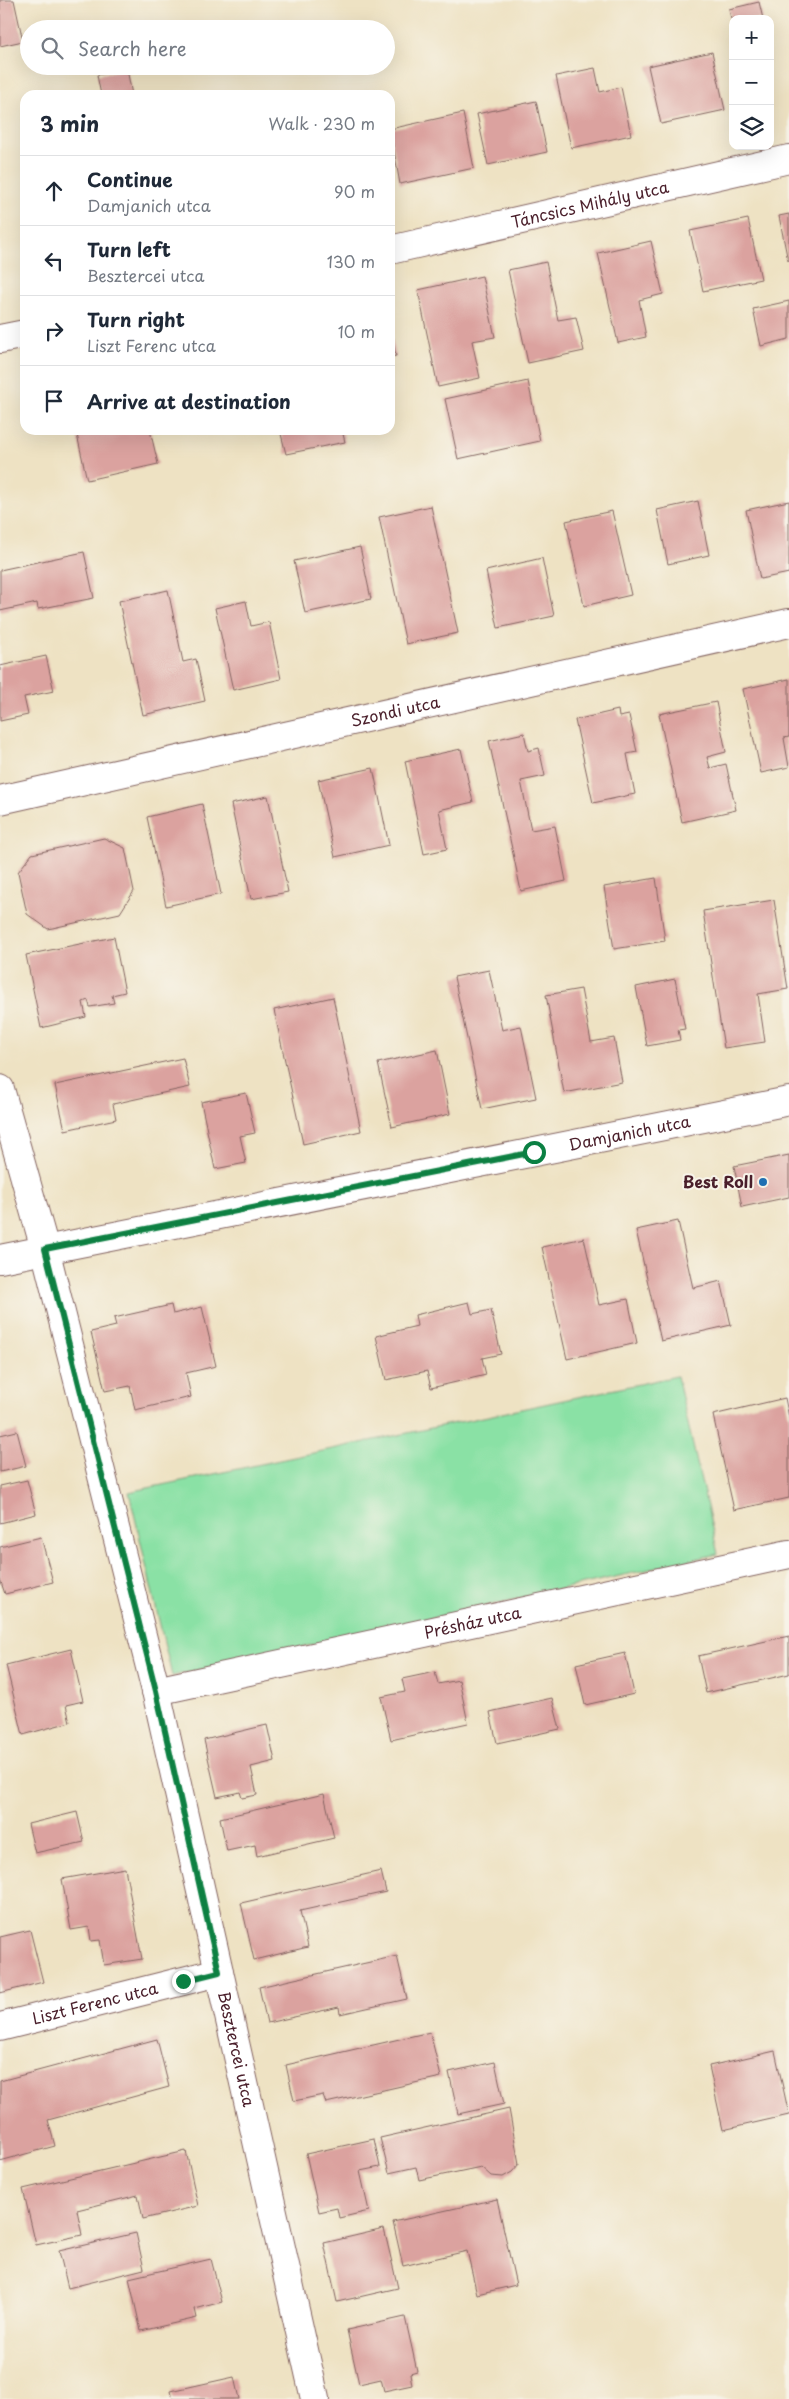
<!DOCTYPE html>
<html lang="en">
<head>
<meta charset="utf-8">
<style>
	body { margin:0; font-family:"Playpen Sans",sans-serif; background:#f6f6f7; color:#1f2937 }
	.controls { position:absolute; right:15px; top:15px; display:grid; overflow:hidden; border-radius:10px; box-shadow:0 5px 20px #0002 }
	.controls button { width:45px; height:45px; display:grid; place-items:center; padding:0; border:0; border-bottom:1px solid #e0e1e3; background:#fff; color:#1f2937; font:25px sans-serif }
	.stop { position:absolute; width:15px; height:15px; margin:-11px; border:4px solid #0b8043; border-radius:50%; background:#fff }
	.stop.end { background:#0b8043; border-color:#fff; box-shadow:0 1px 5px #0008 }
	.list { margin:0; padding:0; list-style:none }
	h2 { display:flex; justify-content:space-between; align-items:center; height:65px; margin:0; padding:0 20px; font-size:21px }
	h2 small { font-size:16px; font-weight:400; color:#747a83 }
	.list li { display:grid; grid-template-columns:32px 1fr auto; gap:15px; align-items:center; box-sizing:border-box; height:70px; padding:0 20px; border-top:1px solid #e0e1e3 }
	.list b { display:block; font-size:19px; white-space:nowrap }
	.list p { margin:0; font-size:16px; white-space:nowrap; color:#747a83 }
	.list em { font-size:16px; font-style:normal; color:#747a83 }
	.icon { flex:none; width:28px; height:28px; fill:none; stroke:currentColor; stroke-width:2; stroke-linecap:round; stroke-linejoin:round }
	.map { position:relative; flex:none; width:789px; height:2399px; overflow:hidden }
	.search { position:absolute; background:#fff; box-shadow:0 5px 20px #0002; left:20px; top:20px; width:375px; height:55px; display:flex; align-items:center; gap:12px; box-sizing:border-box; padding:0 18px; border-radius:28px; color:#747a83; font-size:19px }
	.panel { position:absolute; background:#fff; box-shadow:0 5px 20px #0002; left:20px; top:90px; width:375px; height:345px; border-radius:15px }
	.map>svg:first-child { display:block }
	.green { fill:#8ae1a5; stroke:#6a8068 }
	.building { fill:#dba29f }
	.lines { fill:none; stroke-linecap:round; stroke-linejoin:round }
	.minor-casing { stroke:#836360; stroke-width:30 }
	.minor { stroke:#fff; stroke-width:28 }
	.route { stroke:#0b8043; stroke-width:6 }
	.poi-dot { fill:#1f6fb2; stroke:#f7f3e8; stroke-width:2 }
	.labels { text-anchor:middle; stroke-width:4; stroke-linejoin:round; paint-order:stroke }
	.street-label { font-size:16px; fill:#4a1f2b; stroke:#f7f3e8 }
	.poi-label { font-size:16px; font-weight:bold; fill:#4a1f2b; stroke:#f7f3e8; text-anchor:end }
</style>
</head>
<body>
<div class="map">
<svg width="789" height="2399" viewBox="0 0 789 2399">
	<rect width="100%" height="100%" fill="#f7f3e8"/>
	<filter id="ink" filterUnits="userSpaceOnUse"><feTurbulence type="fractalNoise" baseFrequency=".02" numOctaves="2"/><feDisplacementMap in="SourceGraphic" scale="10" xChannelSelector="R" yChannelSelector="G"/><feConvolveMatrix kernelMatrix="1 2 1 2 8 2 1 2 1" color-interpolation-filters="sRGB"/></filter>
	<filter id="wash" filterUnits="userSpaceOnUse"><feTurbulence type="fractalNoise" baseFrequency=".0096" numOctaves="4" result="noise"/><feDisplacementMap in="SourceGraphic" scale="20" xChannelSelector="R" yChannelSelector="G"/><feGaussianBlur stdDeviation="1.12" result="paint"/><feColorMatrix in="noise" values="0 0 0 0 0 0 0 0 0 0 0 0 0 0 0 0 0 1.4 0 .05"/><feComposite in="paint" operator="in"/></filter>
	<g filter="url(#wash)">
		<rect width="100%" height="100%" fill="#eee2c3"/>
		<path class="green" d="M677,1376L718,1554L172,1676L129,1492Z"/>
		<g id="blocks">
			<path class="building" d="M0,0H14L23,41L0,46Z
				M759,2L763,19H731L729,9Z
				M712,52L725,110L661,124L648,66Z
				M595,68L600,92L621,87L631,135L571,148L556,76Z
				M127,69L132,95H101L97,75Z
				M536,101L547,152L488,165L477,114Z
				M463,113L474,168L400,184L390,129Z
				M789,214V260L788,261L779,216Z
				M748,219L761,279L703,291L690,231Z
				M651,241L663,294L639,300L646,337L618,343L598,253Z
				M546,262L558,320L576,317L584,351L528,363L508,270Z
				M482,276L495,337L472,341L480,378L438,387L418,290Z
				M789,301V339L761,346L753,309Z
				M390,331L396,356L390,357Z
				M528,381L540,441L458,459L445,399Z
				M76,430H150L158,464L87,480Z
				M280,430H342L345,442L286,454Z
				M698,501L709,555L668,564L657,510Z
				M789,501V573L760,579L746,510Z
				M431,506L458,633L406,644L379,517Z
				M612,511L631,595L584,606L566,521Z
				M360,547L371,599L305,613L294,561Z
				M84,552L94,598L38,609L37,603L0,611V570Z
				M542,558L554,616L498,628L486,571Z
				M168,590L183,662L196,659L205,701L143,715L119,601Z
				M246,601L251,626L269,622L281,679L233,690L215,608Z
				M46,656L54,691L24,697L28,715L0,721V666Z
				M789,679V737L784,738L789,767L761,773L743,689Z
				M716,702L726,752L707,757L710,768L726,764L736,810L682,822L659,714Z
				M618,710L619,717L629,715L637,752L627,754L635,794L593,803L575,720Z
				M524,733L528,751L539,748L545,776L521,781L531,830L555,826L566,881L521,891L489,741Z
				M461,749L473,802L439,810L447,849L424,854L405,761Z
				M373,768L389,845L335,857L318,780Z
				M268,796L288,892L251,899L231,804Z
				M202,804L221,894L166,906L147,817Z
				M104,838L125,848L134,891L120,913L48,929L27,914L18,872L32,854Z
				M656,878L665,941L614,949L604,887Z
				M774,900L788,989L758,994L765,1042L724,1048L703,911Z
				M114,937L125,992L112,995L114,1003L90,1007L88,1000L83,1002L86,1017L41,1028L26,955Z
				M489,970L502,1030L521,1026L536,1098L482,1109L454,977Z
				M675,979L685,1029L678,1030L680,1040L647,1046L636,987Z
				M581,989L591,1042L614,1038L622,1082L564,1093L546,995Z
				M333,997L361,1131L303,1144L274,1010Z
				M437,1050L450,1114L392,1127L378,1063Z
				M183,1058L190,1087L113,1104L116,1119L65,1130L55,1085Z
				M246,1093L255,1133L240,1136L246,1163L215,1169L201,1102Z
				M789,1155V1197L742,1207L734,1166Z
				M678,1221L693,1288L721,1281L731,1325L661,1341L636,1230Z
				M584,1238L599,1305L628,1299L637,1343L567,1359L542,1247Z
				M469,1302L472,1314L491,1310L501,1354L482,1358L486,1375L431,1388L427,1371L386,1380L376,1336L417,1326L415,1315Z
				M171,1305L173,1314L202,1307L216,1366L186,1373L191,1397L135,1410L130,1386L105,1391L91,1332L116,1326L114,1318Z
				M785,1398L789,1418V1498L734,1510L713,1415Z
				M17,1431L26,1466L0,1472V1435Z
				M27,1480L36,1514L0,1523V1486Z
				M41,1537L53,1582L5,1594L0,1579V1547Z
				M789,1636V1674L706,1693L698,1656Z
				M71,1649L83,1701L66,1705L70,1722L23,1735L6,1665Z
				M625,1653L634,1694L585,1705L576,1664Z
				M435,1672L438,1684L459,1680L468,1723L391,1740L381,1697L405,1692L402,1679Z
				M552,1698L560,1729L497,1743L490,1712Z
				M267,1725L275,1761L251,1767L257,1795L242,1798L240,1792L217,1797L204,1740Z
				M324,1794L334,1838L257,1856L255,1845L227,1851L220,1818Z
				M77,1812L84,1842L35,1853L28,1824Z
				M125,1868L142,1959L104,1965L100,1940L91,1941L89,1927L71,1930L62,1879Z
				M381,1871L386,1892L300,1911L308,1947L254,1960L241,1903Z
				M30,1930L43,1982L0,1993V1937Z
				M397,1956L407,1999L340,2014L339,2007L267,2023L259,1987Z
				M430,2032L441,2077L326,2103L323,2095L294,2101L286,2065Z
				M157,2039L169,2087L48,2120L55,2146L0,2161V2081Z
				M775,2051L789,2115L723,2130L709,2066Z
				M495,2062L504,2104L458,2114L449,2072Z
				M509,2109L519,2164L512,2172L503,2177L491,2176L481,2167L419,2180L416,2167L389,2173L380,2138Z
				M374,2139L380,2167L360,2171L369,2211L339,2218L337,2208L319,2212L306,2154Z
				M186,2151L198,2206L143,2219L138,2195L77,2210L82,2235L36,2245L23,2189Z
				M497,2199L516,2285L477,2294L467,2251L403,2266L393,2222Z
				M384,2229L398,2288L337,2302L324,2243Z
				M136,2233L144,2269L68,2288L59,2251Z
				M211,2259L222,2302L195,2309L197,2318L141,2331L129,2278Z
				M405,2317L417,2371L410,2373L412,2385L384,2391L381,2379L359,2384L347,2330Z
				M234,2377L239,2399H173L171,2391Z"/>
		</g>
	</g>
	<g filter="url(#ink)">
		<use href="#blocks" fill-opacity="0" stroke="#836360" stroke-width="1"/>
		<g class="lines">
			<g class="minor-casing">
				<g id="minor">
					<path id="s1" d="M390,250L789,159"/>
					<path d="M0,339L25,334"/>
					<path id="s2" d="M0,800L789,623"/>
					<path id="s3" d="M0,1089L45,1249L156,1691L315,2399"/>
					<path id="s4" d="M0,1259L789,1101"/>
					<path id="s5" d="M156,1691L789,1554"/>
					<path id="s6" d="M0,2027L219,1972"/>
				</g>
			</g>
			<use href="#minor" class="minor"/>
		</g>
	</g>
	<g class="lines" filter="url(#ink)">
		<path class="route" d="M183,1981L219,1972L156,1691L45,1249L534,1152"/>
	</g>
	<circle class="poi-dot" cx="763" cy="1182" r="5"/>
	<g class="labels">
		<g class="street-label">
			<text dy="6" stroke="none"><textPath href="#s1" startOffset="205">Táncsics Mihály utca</textPath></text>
			<text dy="6" stroke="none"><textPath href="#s2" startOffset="405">Szondi utca</textPath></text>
			<text dy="6" stroke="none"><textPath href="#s4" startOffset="642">Damjanich utca</textPath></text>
			<text dy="6" stroke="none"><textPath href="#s5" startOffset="324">Présház utca</textPath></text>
			<text dy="6" stroke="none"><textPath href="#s6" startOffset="98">Liszt Ferenc utca</textPath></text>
			<text dy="6" stroke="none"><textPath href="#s3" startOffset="989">Besztercei utca</textPath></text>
		</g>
		<g class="poi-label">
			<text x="753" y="1188">Best Roll</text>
		</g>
	</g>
</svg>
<div class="controls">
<button>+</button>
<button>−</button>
<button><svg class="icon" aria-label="layers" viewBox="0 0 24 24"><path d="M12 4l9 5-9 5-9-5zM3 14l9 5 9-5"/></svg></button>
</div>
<div class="stop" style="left:534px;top:1152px"></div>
<div class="stop end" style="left:183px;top:1981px"></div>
<div class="search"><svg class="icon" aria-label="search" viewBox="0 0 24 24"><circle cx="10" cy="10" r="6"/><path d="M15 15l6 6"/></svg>Search here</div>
<section class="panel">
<h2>3 min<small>Walk · 230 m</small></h2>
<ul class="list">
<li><svg class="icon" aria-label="ahead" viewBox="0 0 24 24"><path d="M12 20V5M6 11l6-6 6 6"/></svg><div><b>Continue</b><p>Damjanich utca</p></div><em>90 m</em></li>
<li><svg class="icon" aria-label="left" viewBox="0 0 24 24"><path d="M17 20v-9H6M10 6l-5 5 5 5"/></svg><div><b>Turn left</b><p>Besztercei utca</p></div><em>130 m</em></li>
<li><svg class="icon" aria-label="right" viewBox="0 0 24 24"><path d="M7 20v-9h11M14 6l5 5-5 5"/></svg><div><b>Turn right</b><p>Liszt Ferenc utca</p></div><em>10 m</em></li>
<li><svg class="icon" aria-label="arrive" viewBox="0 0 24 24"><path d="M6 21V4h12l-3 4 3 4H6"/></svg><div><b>Arrive at destination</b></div></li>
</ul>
</section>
</div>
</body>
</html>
